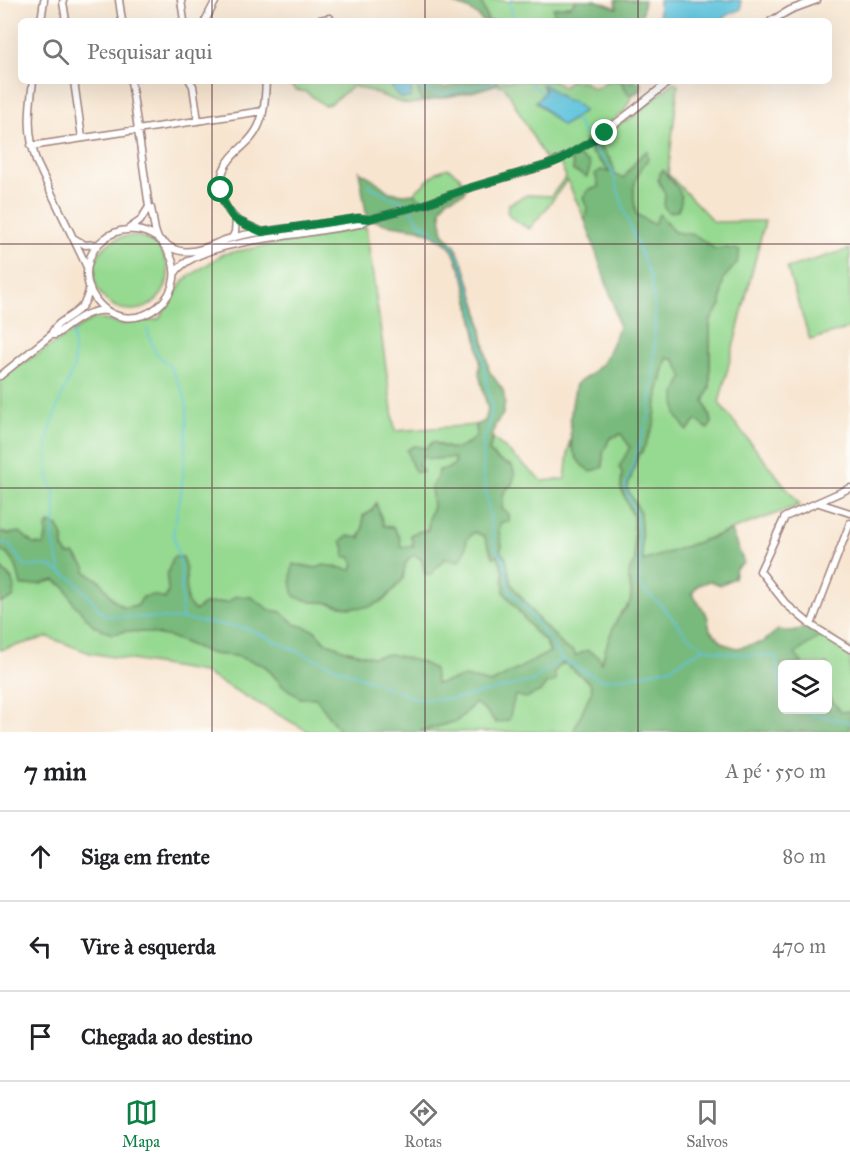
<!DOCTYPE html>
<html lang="pt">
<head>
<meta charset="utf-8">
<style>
	body { margin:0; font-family:"IM FELL Great Primer",serif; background:#f2f2f2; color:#202124 }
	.controls { position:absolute; right:18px; bottom:18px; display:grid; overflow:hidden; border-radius:9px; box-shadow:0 6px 24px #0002 }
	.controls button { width:54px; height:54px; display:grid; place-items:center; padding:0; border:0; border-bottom:2px solid #e0e0e0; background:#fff; color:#202124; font:30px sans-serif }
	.stop { position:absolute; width:18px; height:18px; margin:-14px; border:4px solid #0b8043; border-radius:50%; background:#fff }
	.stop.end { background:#0b8043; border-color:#fff; box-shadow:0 2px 6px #0008 }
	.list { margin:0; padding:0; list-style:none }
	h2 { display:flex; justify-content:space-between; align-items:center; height:78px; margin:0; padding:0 24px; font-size:26px }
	h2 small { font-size:20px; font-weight:400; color:#757577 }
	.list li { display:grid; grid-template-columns:39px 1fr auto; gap:18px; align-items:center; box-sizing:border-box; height:90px; padding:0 24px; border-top:2px solid #e0e0e0 }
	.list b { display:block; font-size:22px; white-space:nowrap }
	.list em { font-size:20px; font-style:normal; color:#757577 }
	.icon { flex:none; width:33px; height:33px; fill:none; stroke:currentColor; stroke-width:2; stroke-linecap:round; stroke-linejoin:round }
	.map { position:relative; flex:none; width:850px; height:732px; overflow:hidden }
	.search { position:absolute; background:#fff; box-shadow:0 6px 24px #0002; left:18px; right:18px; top:18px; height:66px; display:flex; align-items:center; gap:15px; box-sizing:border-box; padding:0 21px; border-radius:9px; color:#757577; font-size:22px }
	.sheet { height:348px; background:#fff }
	nav { display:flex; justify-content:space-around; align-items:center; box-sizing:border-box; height:84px; border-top:2px solid #e0e0e0; background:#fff; font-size:16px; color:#757577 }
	nav a { display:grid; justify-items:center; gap:3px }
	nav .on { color:#0b8043 }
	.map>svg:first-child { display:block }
	.green { fill:#96d991; stroke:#707c5e; stroke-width:1.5; fill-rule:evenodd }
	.forest { fill:#78b97b; stroke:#616c53; stroke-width:1.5 }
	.water { fill:#61c5de; stroke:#567284; stroke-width:1.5 }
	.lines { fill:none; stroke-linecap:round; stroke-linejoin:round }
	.stream { stroke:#61c5de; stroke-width:1.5 }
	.minor-casing { stroke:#a0827e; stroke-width:9 }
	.minor { stroke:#fff; stroke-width:6 }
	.route { stroke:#0b8043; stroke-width:8 }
	.grid { fill:none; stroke:#4a1f2b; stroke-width:1.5; stroke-opacity:0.55 }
</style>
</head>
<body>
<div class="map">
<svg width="850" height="732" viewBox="0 0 850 732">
	<rect width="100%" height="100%" fill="#fdfcf7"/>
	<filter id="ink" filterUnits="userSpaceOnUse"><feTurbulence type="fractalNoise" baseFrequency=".0167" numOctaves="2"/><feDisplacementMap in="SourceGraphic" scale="12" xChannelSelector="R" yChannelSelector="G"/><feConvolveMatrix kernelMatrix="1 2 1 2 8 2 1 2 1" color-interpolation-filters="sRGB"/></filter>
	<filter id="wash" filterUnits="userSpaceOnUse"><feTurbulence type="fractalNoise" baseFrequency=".008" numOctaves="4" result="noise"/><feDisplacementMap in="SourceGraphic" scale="24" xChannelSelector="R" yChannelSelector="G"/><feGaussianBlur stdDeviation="1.35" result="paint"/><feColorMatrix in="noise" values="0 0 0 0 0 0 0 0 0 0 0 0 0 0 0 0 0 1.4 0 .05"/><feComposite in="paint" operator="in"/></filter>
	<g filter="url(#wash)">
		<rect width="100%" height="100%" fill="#f7e5d0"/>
		<path class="green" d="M481,0H501L510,2L511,0H576L571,6H566L556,18L560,21H488Z
			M292,81H391L392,88L410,83L408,81H415L422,102L409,104L399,102L368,90L353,86L330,104L324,105L306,92L296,90L291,86Z
			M495,81H555L563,88L569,81H584L586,84L594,89L608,81H621L628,94L632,95L624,112L602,127L594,135L603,129L630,119L674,82L678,85L668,174L714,222L765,221L719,403L800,505L643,562L640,512L627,489L638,455L654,425L658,393L667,358L675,360L683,377C673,402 672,408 687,431L696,420L712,422L704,401L710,386V321L721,305L723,279L737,263L724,248L715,249L695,235L674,232L666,221L659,215L654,224L649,222L636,214C632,189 632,179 648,159L625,178L601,170L599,187L587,208L585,220L567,180L545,210L529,229L510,217L507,211L509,204L527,195L551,196L566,177L558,158L547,162L505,87L497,84ZM543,85L567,101H572L584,110L575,118L562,126L536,102C542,94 546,95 543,85Z
			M448,168L459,176L466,187L422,201L414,193L437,172Z
			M366,227L395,431L476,425L477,435C461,452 454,452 433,442L427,449L414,446L416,472H423L417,464L423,456L429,459L454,458L455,464L447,469L439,470L436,480L431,487L433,506L429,518L428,530L417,532L414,546L401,547L384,526L376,504L372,511L363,516V529L350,556L354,564L352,570L316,568L302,565L312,602H324L350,608L384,600L403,579L405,564L410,557L415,555L422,560L425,573L430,575L444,559L465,551L467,539L474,532L484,536L493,557L497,555L499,558L503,571L504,592L534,631L545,641L550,652L491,683L465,677L435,684L390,654L373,657L348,651L324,642L314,630L295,624L281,612L270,610L251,597L228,602L204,604L195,611L187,602L185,589L167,575L168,592L165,599L154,595L137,606L123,607L113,599L100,581L86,572L80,560L74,554L69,556L63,548V537H46L44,545L33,544L20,532L9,534L0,532V378L94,318L123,324L159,319L184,280L223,254Z
			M94 273a37 37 0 1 1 74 0a37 37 0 1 1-74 0Z
			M850,249V328L810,340L787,268Z
			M621,434L631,447L619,467L622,472L621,488L633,516L635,561L629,580L631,592L630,603L621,612L601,664L575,657L574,651L565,648L556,637L541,623L511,584L500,551L502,546L499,532L501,522L509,521V514L502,509L504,492L512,484L511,466L498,460L489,451L493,438L542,481L565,479L570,438L571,447L603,467V453L610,438Z
			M0,550C12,556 17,563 19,577L40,584L54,580L65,587L74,604L112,634L126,631L144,632L171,637L212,654L236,656L265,666L283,686L316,698L340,732H309L203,672L90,653L48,637L0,650V602H2L12,579L0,567Z
			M824,633L850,649V711L841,712L828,695V664H803L794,654Z
			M564,663L590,683L592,690L573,732H418L457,721L475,703L485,710L496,723L515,695L546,684L559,666Z"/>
		<path class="forest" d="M445,0H481L488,21H482C474,8 458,6 445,0Z
			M576,0H595L617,8L615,0H644L641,21H560L556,19L553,8L571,6Z
			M415,81H434L445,88L464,81H495L497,84L475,91L422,102Z
			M621,81H638L641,83V90L632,95L628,94Z
			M591,137C599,148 616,159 614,175L624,178L638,158L647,151L648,159C632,179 632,189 636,214L649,222L654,224L659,214L674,232L695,235L715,249L724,248L740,250L737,263L723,279L721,305L710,321V386L704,401L712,423L708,429L696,420L687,431L676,415L675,395L683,377L675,360L667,358L658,393L654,425L642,452L638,455L627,489L640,512L643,561L731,531L744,563L736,568L734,578L720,585L710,581L698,585L692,594L707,615L710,630L724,644L737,648L763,642L778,630L793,632L811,625L824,633L795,654L803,664H782V710H828V695L841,712L850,711V732H573L592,690L590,683L564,663L559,666L554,673L556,681L546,684L541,691L526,698L515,695L509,720L497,723L485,710L475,703L457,721L418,732H340L316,698H300L283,686L265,666L236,656L212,654L171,637L144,632L126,631L112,634L94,626L74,604L65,587L55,580L40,584L21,586C17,569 17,559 0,550V532L9,534L20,532L33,544L44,545L46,537V528L49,523L58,526L63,537V548L69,555L74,554L86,568V572L100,581L113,599L123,607L137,606L143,597L154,595L165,599L168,592L167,575L173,557H183L186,570L187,602L195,611L204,604L228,602L236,596L251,597L270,610L281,612L295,624L314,630L325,642L348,651L373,657L390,654L421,662L434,669L436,684L465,677L491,683L550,652L545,641L534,631L504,592L503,571L499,558L497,555L494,558L484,536L474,532L467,539L465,551L460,561L444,559L430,575L425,574L422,560L415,555L410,557L405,564L403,579L384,600L369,607L350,608L324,602H312L295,597C290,586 290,576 293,564L316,568L324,565L352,570L354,564L350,557H344L345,549L341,541L348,536L360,538L363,529V516L372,511L376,503L384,526L393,527L400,538L401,547L414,546L410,535L417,532L428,530L429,518L433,506L431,487L436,480L439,470L447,469L455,464L454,458L429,459L423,456L418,464L423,472H416L412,466L407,450L414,446L427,448L433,442C453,452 461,452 477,435L476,425L485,421L488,410L479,374L480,361L477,339L464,277L453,251L448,245L432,234L419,229L385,224L367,218L359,171L373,179L389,192L404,194L414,193L423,201L466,187L464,193L447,199L441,209L442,227L443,233L455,246L465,269L478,309L489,371L503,390L505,402L503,414L495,425L489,451L498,460L512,466L515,475L512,484L504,492L502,509L509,514V522H501L499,532L502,546L500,551L506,558L511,584L541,623L556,637L565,648L574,651L575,656L587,650L598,656L601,663C606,649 609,634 616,622C619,615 627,609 630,602C636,586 621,578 635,561L633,516L621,488L622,472L619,467L630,447L621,434L610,438L603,453V467L591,472C587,469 582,466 580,463C564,444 571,406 576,384L591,374L604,361L619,328L613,303L585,220L587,208L583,197L588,190L599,187L595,174L601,170L609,172C602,160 589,154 584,141Z
			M574,157H579L589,162L590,168L587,177C582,175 579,172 573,171V165L571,160Z
			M663,170C673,185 689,193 677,211L668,212L664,207L665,194L658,180L660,173Z
			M0,567C10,577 17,583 13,598L2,602H0Z"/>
		<path class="water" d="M659,0H739L741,1V9L727,15L723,21H659Z
			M391,81H408L411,87V98H401C395,93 392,89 391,81Z
			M542,85H545L567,101H572L584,110L575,118L562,126L536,101L544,94L545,89Z"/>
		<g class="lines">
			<path class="stream" d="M510,0L513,21
				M527,81L545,95
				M411,87H419L428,92L445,94L495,81
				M575,118L585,135
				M591,145L612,170L625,213L651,279L655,312L654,368L648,418L625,489L636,513L640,551L639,586L661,605L687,635L704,648
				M368,185L389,197L401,201L404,204
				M411,210L420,223L431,230L451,245L460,260L472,296L489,395L492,403L491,414L488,428L483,440V475L495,547L504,560L510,592L525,607L549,640L561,658
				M147,329L155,352L171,368L184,394L187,410L185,459L181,493L173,534L181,567L182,618
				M0,542L8,544L26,567L48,565L74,580L105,616L182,619L246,628L310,657L417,699H454L532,681L561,659L601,680L629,677L670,668L704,648L726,653L776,657L781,694L782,695
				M61,572L53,539L55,507L54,491L49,480L47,441L58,405L74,367L73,325
				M806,710L815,715L850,722"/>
		</g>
	</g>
	<g filter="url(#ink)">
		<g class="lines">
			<g class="minor-casing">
				<path id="minor" d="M119,0L122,21
					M181,0L184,21
					M63,2L66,21
					M41,21L44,0
					M205,21L216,0
					M314,21L330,18
					M771,21L790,10L817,0
					M33,81C29,112 27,131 36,161L87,267
					M74,81L82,138
					M131,81L149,207L151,208L155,230L158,239
					M190,81L193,86L198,121
					M31,146L263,111
					M127,230L140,221L149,207
					M262,232C254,226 241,225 234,217C218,202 216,175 231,158C241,146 251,142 258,127C265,113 265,96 266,81
					M232,238L235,232L236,220
					M75,239L85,245L98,244
					M163,244C202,292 131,346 96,300C89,290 85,278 88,265C90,255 96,245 104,239C117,228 137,227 152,235C167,243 172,254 193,251C206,249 219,241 232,238C248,233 265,232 282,229C307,226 333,222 359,218L368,219
					M175,273C192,247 261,239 290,235C313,232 336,228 359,224L369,219L423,205L466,189L547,165C593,146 631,111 670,81
					M51,335C58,315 85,318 89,289
					M0,376L51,335H55C70,325 88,308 107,311
					M850,488L785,517L760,571L786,604L811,625L850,649
					M819,503L850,513
					M811,625L850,523"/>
			</g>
			<use href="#minor" class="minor"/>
		</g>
	</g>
	<g class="lines" filter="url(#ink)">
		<path class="route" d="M221,190L223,201L232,216L236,220L262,232L358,218L369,219L423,205L466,189L547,165L560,160L605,133"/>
	</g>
	<path class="grid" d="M212,0V21M425,0V21M638,0V21M212,81V732M425,81V732M638,81V732M0,244H850M0,488H850"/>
</svg>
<div class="controls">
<button><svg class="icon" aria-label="layers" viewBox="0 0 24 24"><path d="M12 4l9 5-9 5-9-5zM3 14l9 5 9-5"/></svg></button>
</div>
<div class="stop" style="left:221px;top:190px"></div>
<div class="stop end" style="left:605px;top:133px"></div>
<div class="search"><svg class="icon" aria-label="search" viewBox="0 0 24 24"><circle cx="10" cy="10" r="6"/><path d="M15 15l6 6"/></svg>Pesquisar aqui</div>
</div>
<section class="sheet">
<h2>7 min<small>A pé · 550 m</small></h2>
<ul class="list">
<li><svg class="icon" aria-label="ahead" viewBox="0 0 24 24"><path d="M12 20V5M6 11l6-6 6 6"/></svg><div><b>Siga em frente</b></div><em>80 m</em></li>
<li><svg class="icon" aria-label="left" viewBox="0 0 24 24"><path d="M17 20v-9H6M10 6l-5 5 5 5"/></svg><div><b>Vire à esquerda</b></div><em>470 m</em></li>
<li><svg class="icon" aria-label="arrive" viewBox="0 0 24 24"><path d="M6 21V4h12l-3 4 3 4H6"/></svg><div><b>Chegada ao destino</b></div></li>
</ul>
</section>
<nav>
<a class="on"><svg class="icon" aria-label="map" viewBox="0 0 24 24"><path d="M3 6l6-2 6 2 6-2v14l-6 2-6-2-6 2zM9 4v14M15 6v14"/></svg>Mapa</a>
<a><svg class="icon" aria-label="directions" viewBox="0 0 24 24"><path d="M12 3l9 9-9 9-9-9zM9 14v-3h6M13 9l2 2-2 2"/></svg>Rotas</a>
<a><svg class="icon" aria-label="saved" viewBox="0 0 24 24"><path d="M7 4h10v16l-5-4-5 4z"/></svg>Salvos</a>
</nav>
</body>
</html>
